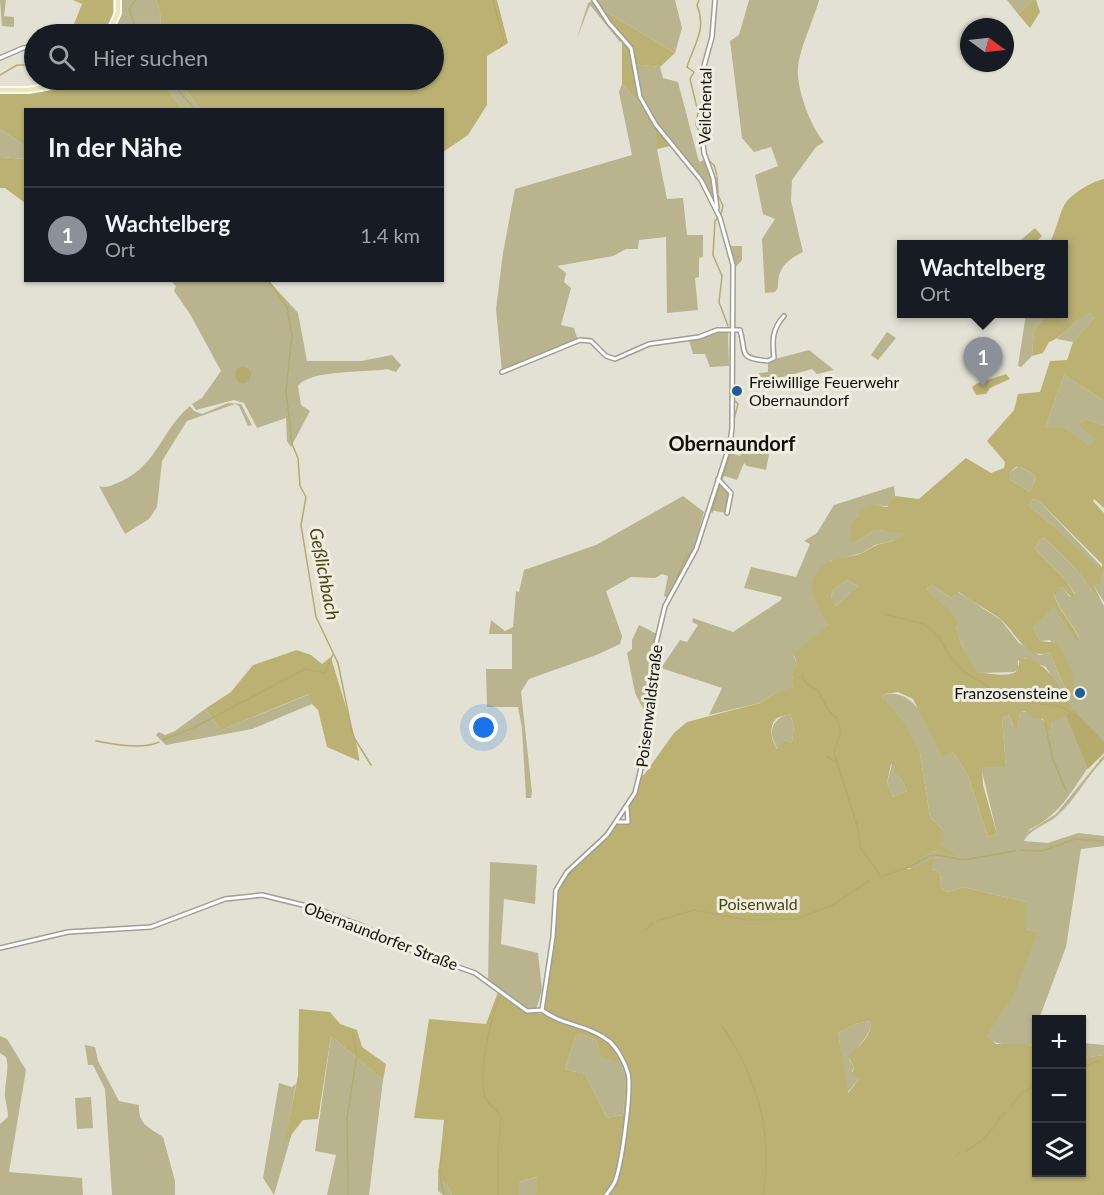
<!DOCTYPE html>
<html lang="de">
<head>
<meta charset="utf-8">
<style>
	body { margin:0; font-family:Lato,sans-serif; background:#20242c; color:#f1f3f6 }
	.controls { position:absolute; right:18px; bottom:18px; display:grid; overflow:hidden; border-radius:0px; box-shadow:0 2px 4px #0004 }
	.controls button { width:54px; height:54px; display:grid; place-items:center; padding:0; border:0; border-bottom:2px solid #363941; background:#171b24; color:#f1f3f6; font:30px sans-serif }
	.compass { position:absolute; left:960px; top:18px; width:54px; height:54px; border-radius:50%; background:#171b24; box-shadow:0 2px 4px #0004; rotate:105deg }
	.you { position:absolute; left:484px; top:728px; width:21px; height:21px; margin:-15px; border:4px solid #fff; border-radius:50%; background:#1a73e8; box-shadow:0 0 0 9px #1a73e833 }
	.badge { display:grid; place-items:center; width:39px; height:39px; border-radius:50%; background:#8c9099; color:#fff; font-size:20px; font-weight:700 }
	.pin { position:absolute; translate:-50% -50px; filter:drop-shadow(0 2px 3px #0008) }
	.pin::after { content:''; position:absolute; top:32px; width:21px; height:18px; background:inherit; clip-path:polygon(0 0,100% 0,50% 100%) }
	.popup { position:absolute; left:897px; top:240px; width:171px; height:78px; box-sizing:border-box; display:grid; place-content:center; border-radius:0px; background:#171b24; filter:drop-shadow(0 2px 4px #0005); font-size:20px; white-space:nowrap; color:#9ea1a6 }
	.popup b { font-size:22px; color:#f1f3f6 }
	.popup::after { content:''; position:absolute; left:50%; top:100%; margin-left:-12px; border:12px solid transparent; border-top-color:#171b24 }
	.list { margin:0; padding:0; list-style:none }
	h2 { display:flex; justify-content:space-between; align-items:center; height:78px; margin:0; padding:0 24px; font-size:26px }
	h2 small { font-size:20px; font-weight:400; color:#9ea1a6 }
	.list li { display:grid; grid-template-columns:39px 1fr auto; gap:18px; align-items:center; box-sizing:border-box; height:96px; padding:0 24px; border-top:2px solid #363941 }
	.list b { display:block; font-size:22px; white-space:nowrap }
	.list p { margin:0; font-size:20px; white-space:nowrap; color:#9ea1a6 }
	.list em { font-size:20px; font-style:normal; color:#9ea1a6 }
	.icon { flex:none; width:33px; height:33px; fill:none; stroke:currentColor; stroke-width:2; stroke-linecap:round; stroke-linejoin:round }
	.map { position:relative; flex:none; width:1104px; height:1195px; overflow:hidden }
	.search { position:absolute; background:#171b24; box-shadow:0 2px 4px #0004; left:24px; top:24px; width:420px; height:66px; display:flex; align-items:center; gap:15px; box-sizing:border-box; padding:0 21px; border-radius:33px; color:#9ea1a6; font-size:22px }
	.panel { position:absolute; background:#171b24; box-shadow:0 2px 4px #0004; left:24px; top:108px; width:420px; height:174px; border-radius:0px }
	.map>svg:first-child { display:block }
	.green { fill:#b9b48e }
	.forest { fill:#bab173; fill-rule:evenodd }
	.water { fill:#b4ab6d }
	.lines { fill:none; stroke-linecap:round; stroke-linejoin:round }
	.stream { stroke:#b4ab6d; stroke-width:1.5 }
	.minor-casing { stroke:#a09f93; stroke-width:6 }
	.major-casing { stroke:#fff; stroke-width:8 }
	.minor { stroke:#fff; stroke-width:3 }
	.major { stroke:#ece6ba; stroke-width:4.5 }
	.poi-dot { fill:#245b93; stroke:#efeee1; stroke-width:2 }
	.labels { text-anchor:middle; stroke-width:6; stroke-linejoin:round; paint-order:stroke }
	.street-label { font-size:16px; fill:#12110d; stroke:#efeee1 }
	.poi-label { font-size:16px; fill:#12110d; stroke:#efeee1; text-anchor:start }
	.park-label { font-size:16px; fill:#4a4413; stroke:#efeee1 }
	.water-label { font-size:18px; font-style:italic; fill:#4b4514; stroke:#efeee1 }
	.quarter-label { font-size:20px; font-weight:bold; fill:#12110d; stroke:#efeee1 }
</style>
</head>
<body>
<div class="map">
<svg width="1104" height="1195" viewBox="0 0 1104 1195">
	<rect width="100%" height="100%" fill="#e2e1d4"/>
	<path class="green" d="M0,0H6L4,16L14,17V27L2,26Z
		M121,0H156L160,11L161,34H110L119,19Z
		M594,0H675L682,28L675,53L600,8L623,40L620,42L590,5L577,38L588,3Z
		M749,0H819C814,19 799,50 798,68C796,88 811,128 824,142L816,147L792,180L791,201L803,252C786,260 777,269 778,288L775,292L765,293L762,239L775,219L763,214L755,175L778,166L771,147L754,152L742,138L730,41L739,35Z
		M1007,0H1033L1018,14Z
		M632,64L660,67L663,78L678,82L699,162L704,160L712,180L713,202L707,189L657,128V149L667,199L683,198L687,235H703V257L699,258V277L695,278L698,310L667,313L666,237L639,240L638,249H626L613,256L557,266L566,273L564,282L571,288L561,325L574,328L578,341L502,372L496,309L503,253L515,189L632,155L619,92L622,84L640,103L649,122Z
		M161,80H178L200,109H182Z
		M0,129L25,146V159L0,157Z
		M730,246H742V260L735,268Z
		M171,281H269L298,313L307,361H361L392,355L401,365L396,372L387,369C367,373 310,369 298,386L301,405L310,411L291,447L287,441L286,418L257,428L244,403L234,400L196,410L192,404L202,398L221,371L190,314L174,291L176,286Z
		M1090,313L1094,318L1073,342L1057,339L1082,316Z
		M1026,314H1048L1034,330L1032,356L1021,367L1018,366Z
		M728,330L729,366L710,367L705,354H693L689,340Z
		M887,332L896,338L878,360L871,355Z
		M809,350L834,370L817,374L812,369L761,383L759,373L768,372V361Z
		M1064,375L1104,401V425L1088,420L1095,439L1089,447L1065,428H1045Z
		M228,403L241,404L252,425L248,426L239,406L235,404L187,421L162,461L157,507L149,519L125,534L99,486C108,489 114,484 122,481C158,464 162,429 190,406L194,411L202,414Z
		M771,444L766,470L747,466L744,463L737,480L721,475L729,452L740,456L744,445Z
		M1019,466L1036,476L1030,492L1009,479V473Z
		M720,482L730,494L725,513L711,510Z
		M894,486L895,496L890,505C884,507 881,505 875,506C855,507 856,526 857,541L876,530L906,532L899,539L875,545L862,553L830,561L828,624L794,656L797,664L792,677L795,684L790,690L779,691L760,703L709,715L722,688L661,668L680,640L687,642L698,625L692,622L693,618L733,632L781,600L782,597L744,588L751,567L796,577L810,544L804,541L817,533L834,505Z
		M683,496L704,512L693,552L668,598L664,596L668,576L662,574L655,578L631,577L606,591L622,636L620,644L599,654L529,679L521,692L532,792L531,798H526L522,728L518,707H487L486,669H512V634H489L491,620L505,631L513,627L516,591L519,592L524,570L596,545Z
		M1033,499L1038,500L1102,567L1099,569C1076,548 1056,526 1031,508L1029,504Z
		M1045,538L1075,568L1104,606V753C1099,758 1091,764 1087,769C1071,793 1058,816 1030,829L1022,840L1029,831L1056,814L1104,755V759C1087,776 1076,799 1058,815C1047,825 1031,828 1024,841L1048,843L1078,833L1104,836V846L1081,849L1066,947L1039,1019L1036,1020V1047C1019,1041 999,1050 985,1036L1037,932L1026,929V902L963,887L948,892L941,888L940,873L932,869V863L938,857L917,868H905L933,851L954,855L939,845L942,829L930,817L920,753L882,697L884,694C919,688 928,729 942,756L953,752L968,776L988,837L997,834L981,767H1006L1002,718L1009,715L1013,727H1018L1020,712C1033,709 1044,720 1052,730L1051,722L1073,709L1066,703L1046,667L1025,658L1018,661V669L1014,672L979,673L970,662L956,632L957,628L927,589L932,585L951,598L958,592L1001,620L1019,643L1039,655L1050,653L1069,698L1050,640L1040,641L1033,627L1054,605L1060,618L1077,641L1080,640C1073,623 1060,612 1054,594L1062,587L1070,597L1075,594L1066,580L1035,549L1040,539Z
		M1104,569V602L1094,586L1101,579Z
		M847,580L858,586L836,606L831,598L833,590Z
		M639,625L657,634L650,661L646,714L635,693L627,653L632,649V640Z
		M310,694L312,704L252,729L166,745L156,735L159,732L165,735L175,731L205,709L221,730Z
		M790,714L794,726L792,743L785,740L778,750C767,733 771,718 790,714Z
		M892,764L895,767L893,773L901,779L907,791L893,797L887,783Z
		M490,862L537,865L535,904L504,899L501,944L538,953L542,990L536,1010L527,1009L488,981Z
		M870,1021C873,1037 855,1046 849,1059L854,1067L852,1071L859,1079L847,1093L838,1033L855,1024Z
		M581,1034L596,1040L600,1053L621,1063L626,1078L623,1115L607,1118L585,1074L565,1069L576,1036Z
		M0,1036L7,1039L26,1070L9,1172L82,1178L83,1195H0V1124L8,1117C8,1110 6,1104 5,1097C4,1083 10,1071 6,1057L0,1053Z
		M331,1036L383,1080L369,1195H327L336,1155L315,1151Z
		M1082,1043L1104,1045V1055L1082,1058Z
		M85,1045L95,1047L98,1061L119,1101L139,1105C138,1125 149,1127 163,1137L175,1181V1195H112L105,1089L93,1065H88Z
		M279,1083L292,1087L296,1084L285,1142L292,1133L274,1195L263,1178Z
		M91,1097L93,1128L77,1129L75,1098Z
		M538,1177L536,1195H519V1182Z
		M438,1178L447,1185L452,1195H443L438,1191Z"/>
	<path class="forest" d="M73,0H113V19L105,34H70L82,4Z
		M156,0H497L508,43L487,56V105L468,135L443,152L442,110L200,109L178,80H434V34H161L160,11Z
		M1033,0H1036L1040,12L1030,28L1018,14Z
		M605,11L675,53L660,67L632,64L640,97L655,125L649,122L640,103L622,84V35L603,13Z
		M113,80H161L182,109L26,110L25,146L0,129V92H31Z
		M656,127L670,146L657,149Z
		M0,157L25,159V203L5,188H0Z
		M1104,179V401L1064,375L1045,428H1065L1089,446L1095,439L1078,424L1088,420L1104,425V508L1094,499L1093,501L1104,513V569L1100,583L1094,586L1104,606L1075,568L1045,538L1040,539L1035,549L1066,580L1075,595L1071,597L1062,587L1054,595C1060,612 1072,623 1080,640L1077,642L1060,618L1054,606L1033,627L1040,641L1058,643C1065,657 1082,683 1069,698L1050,653C1024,660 1016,631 999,618C986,608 971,602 959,592L951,598L932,585L927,589C935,600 948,606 954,617C959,623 955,629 958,635C961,646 972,664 979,673C988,672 1014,680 1018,668C1019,664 1019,661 1020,658C1048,657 1061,693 1075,712L1051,722L1052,730L1046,729L1043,719L1034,718L1025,711L1020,712L1018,727L1014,729L1009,715L1002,718L1006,767H982L983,785L997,834L988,837L968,776L953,752L942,757L913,699L898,692L884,694L882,697L904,723L920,753L930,817L942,829L944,840L939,845L949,849L955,856L933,851L906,869C919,869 927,858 940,858L932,863V869L940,873L941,888L948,892L963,887L1026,902V929L1038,932L1013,996L986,1036L996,1044H1025L1036,1047V1172H1082V1058L1104,1055V1195H536L537,1177L519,1182V1195H452L447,1185L438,1178L444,1120L414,1118L429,1019L486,1024L498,992L527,1012L544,1014V994L555,937L556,891L561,881L617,825L628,823L629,808L642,775H644L674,733L687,722L760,703L779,691L793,687L792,674L797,664L794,654L828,624C814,601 800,579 829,562C838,557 851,557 860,554C866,552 871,547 877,545C888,541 897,542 905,533L876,530L857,541H851V524L859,516L860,510L874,505L887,507L895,496L919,499L966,458L991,473L1004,468L1005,462L987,441L1014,410L1018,394L1040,392L1050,361L1067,360L1073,342L1094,318L1090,313C1073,319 1065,337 1049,342L1043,353L1032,356L1034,330L1048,314L1056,316L1064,314L1066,306L1064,244H1049C1056,233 1060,209 1067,201C1075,192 1093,181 1104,179ZM1016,467H1021L1036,476L1030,492L1009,479V473ZM1033,499L1038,500L1102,564V567L1099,568C1076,548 1056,526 1031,508L1029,504ZM847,580L858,586L836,606L831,597L833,590ZM790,714L794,726L792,743L785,740L777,749C772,742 768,727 776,719C779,716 785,716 790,714ZM891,764L895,767L893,773L901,779L907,791L893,797L887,783ZM870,1021C873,1037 858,1046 848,1056L854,1067L852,1074L859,1079L848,1093L838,1033L855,1024ZM581,1034L596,1040L601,1057L621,1063L626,1078L623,1115L607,1118L585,1074L565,1069L576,1036Z
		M1035,228L1042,236L1034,244H1016Z
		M1006,374L1010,379L990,388L986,394L976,395L972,387L976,384Z
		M297,650L311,655L322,664L331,657C335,673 362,753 359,761L327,747L318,710L312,704L309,694L221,730L205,709L231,692L253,665Z
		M299,1009L330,1012L340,1024L357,1030L362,1047L386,1064L383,1080L331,1036L318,1119L303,1120L284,1144L298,1076Z"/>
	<path class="water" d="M235 375a8 8 0 1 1 16 0a8 8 0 1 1-16 0Z
		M1075,712L1104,742V753L1088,769L1066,715Z"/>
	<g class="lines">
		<path class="stream" d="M493,0L504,42L499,48
			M699,0L697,5C707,30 694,44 687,67L694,72L690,79L698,112L696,125L701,135
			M132,29L147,34
			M128,34L134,24L129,8L136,0
			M0,75L17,65H34
			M170,80L195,110
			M701,139L703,155
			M707,159L714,165L717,175
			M717,177L718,193
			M718,195L723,206L721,214
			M718,217L715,221L713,255L722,276L719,302L728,326
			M268,280L287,307L292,336L286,391L292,444L298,458L300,486L306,497L301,525L316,617L338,663L353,736L371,765
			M733,423L738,404L734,400
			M722,479L731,452L733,428
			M712,512L720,484
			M677,577L685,558L692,553
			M884,614L924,624L939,637L950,657L964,672L999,693L1021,696L1040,704L1060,706L1071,713
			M801,674L807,684L818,691L828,710L837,719L841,731L834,753L858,829L860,847L879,873
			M1045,723L1053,760L1066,790
			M163,740L195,727L305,669L325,673L333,654
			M96,741C114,744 142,750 159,742
			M827,757L837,762
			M1100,760L1101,761
			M1021,850L1042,851L1075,839L1104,841
			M880,877L912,866L929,856L938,855L963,860L1015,851
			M657,921L694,910L747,920L796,919L833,905L869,881
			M645,930L653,923
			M722,1026C757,1076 774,1134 763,1195
			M1082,1067L1099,1061
			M1012,1105L1022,1093L1036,1085
			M444,1144L439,1171L444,1195
			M967,1151L985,1138L1005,1112
			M956,1155L959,1153
			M348,1195L347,1118L357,1055L352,1032
			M498,1195V1153L501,1118C499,1108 487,1106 485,1096C478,1071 491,1018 500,995
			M1103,1195L1104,1192"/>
		<g class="minor-casing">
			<path id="minor" d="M715,0L712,37L704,66L703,143L704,153L713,178L717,208
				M0,58L23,48L34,47
				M502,372L580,340L591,341L606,356L615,359L649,344L699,337L717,330H740C747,354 737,358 768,361L774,358C772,341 772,329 784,316
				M718,479L731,493L727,513
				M618,822H628L627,808
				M0,948L68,932L151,927L225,899L262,895L315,908L360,925L413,951L475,973L527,1011L542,1010
				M542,1010L553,937L556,890L567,872L607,835L635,793L645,752L653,656L665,606L696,549L730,444L732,428L733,265L720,218L701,180L656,125L640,97L631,48L609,23L594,0
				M542,1010C561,1025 589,1025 609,1041C617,1048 625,1062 628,1073C632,1091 622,1160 616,1179C614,1185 610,1190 606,1195"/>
		</g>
		<g class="major-casing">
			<path id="major" d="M108,34L118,13V0
				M0,90H28L87,80"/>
		</g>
		<use href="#minor" class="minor"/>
		<use href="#major" class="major"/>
	</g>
	<g class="poi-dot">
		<circle cx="737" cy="391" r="6"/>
		<circle cx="1080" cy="693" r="6"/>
	</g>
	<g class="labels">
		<g class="street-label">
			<text transform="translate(705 106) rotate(-89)" y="6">Veilchental</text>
			<text transform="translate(649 706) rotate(-83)" y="6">Poisenwaldstraße</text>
			<text transform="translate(381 936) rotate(21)" y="6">Obernaundorfer Straße</text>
		</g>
		<g class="poi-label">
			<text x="749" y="388">Freiwillige Feuerwehr<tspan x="749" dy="18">Obernaundorf</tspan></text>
			<text x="1068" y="699" text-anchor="end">Franzosensteine</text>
		</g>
		<g class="park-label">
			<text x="758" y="910">Poisenwald</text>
		</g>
		<g class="water-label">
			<text transform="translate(324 574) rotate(79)" y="6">Geßlichbach</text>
		</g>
		<g class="quarter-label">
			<text x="732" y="451">Obernaundorf</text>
		</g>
	</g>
</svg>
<div class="controls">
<button>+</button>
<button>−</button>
<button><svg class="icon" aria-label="layers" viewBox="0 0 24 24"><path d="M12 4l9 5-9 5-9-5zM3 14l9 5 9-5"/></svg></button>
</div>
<svg class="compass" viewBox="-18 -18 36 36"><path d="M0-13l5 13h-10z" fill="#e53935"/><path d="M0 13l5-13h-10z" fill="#9ea1a6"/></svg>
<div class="you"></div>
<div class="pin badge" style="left:983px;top:387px">1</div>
<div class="popup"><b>Wachtelberg</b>Ort</div>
<div class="search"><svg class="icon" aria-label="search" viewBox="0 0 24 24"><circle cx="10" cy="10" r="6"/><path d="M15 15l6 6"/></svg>Hier suchen</div>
<section class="panel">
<h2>In der Nähe<small></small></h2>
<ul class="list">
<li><span class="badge">1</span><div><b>Wachtelberg</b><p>Ort</p></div><em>1.4 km</em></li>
</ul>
</section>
</div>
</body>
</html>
